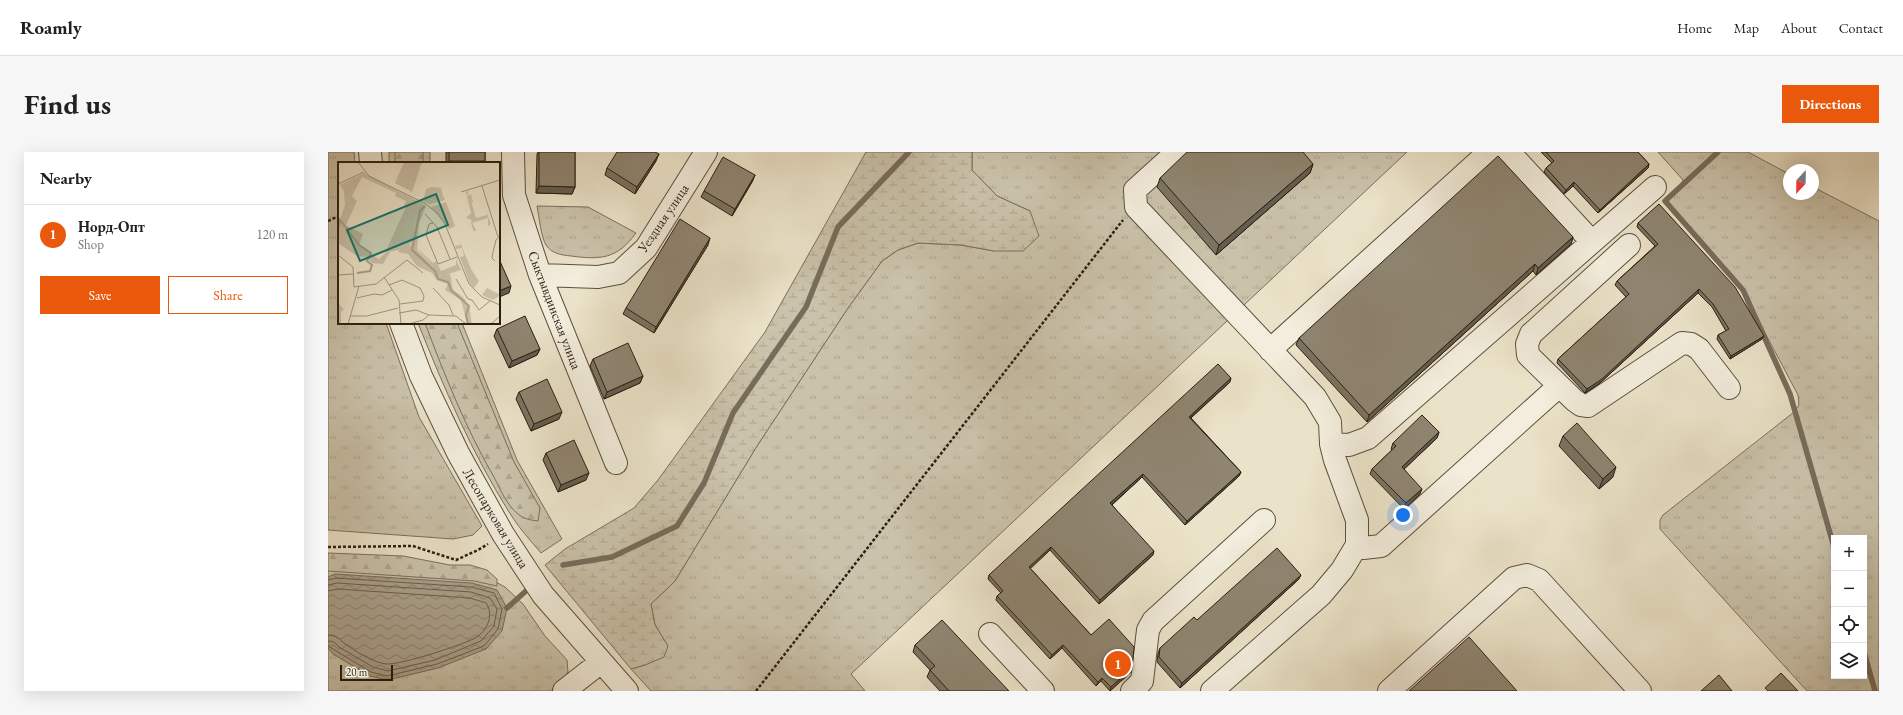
<!DOCTYPE html>
<html lang="en">
<head>
<meta charset="utf-8">
<style>
	body { margin:0; font-family:"EB Garamond",serif; background:#f6f6f6; color:#202124 }
	.controls { position:absolute; right:12px; bottom:12px; display:grid; overflow:hidden; border-radius:0px; box-shadow:0 4px 16px #0002 }
	.controls button { width:36px; height:36px; display:grid; place-items:center; padding:0; border:0; border-bottom:1px solid #e0e0e0; background:#fff; color:#202124; font:20px sans-serif }
	.compass { position:absolute; left:1455px; top:12px; width:36px; height:36px; border-radius:50%; background:#fff; box-shadow:0 4px 16px #0002; rotate:202deg }
	.scale { position:absolute; left:12px; bottom:10px; width:53px; box-sizing:border-box; padding-left:4px; border:2px solid #2b1f12; border-top:0; font-size:11px; line-height:14px; white-space:nowrap; color:#2b1f12; -webkit-text-stroke:3px #f2eddc; paint-order:stroke }
	.you { position:absolute; left:1075px; top:363px; width:14px; height:14px; margin:-10px; border:3px solid #fff; border-radius:50%; background:#1a73e8; box-shadow:0 0 0 6px #1a73e833 }
	.badge { display:grid; place-items:center; width:26px; height:26px; border-radius:50%; background:#ea580c; color:#fff; font-size:13px; font-weight:700 }
	.pin { position:absolute; translate:-50% -50%; border:2px solid #fff; box-shadow:0 1px 4px #0006 }
	.list { margin:0; padding:0; list-style:none }
	h2 { display:flex; justify-content:space-between; align-items:center; height:52px; margin:0; padding:0 16px; font-size:17px }
	h2 small { font-size:13px; font-weight:400; color:#757577 }
	.list li { display:grid; grid-template-columns:26px 1fr auto; gap:12px; align-items:center; box-sizing:border-box; height:60px; padding:0 16px; border-top:1px solid #e0e0e0 }
	.list b { display:block; font-size:15px; white-space:nowrap }
	.list p { margin:0; font-size:13px; white-space:nowrap; color:#757577 }
	.list em { font-size:13px; font-style:normal; color:#757577 }
	.actions { display:flex; gap:8px; padding:12px 16px }
	.actions a { flex:1; padding:9px 0; border:1px solid #ea580c; border-radius:0px; text-align:center; font-size:14px; color:#ea580c }
	.actions .main { background:#ea580c; color:#fff }
	.icon { flex:none; width:22px; height:22px; fill:none; stroke:currentColor; stroke-width:2; stroke-linecap:round; stroke-linejoin:round }
	.map { position:relative; flex:none; width:1551px; height:539px; overflow:hidden; border-radius:0px }
	header { display:flex; align-items:center; gap:24px; box-sizing:border-box; height:56px; padding:0 20px; background:#fff; border-bottom:1px solid #e0e0e0 }
	header strong { font-size:19px }
	nav { display:flex; gap:22px; margin-inline-start:auto; font-size:14px }
	.intro { display:flex; align-items:center; justify-content:space-between; box-sizing:border-box; height:96px; padding:0 24px }
	h1 { margin:0; font-size:28px }
	.button { padding:10px 18px; border-radius:0px; background:#ea580c; color:#fff; font-size:14px; font-weight:700 }
	main { display:flex; gap:24px; padding:0 24px }
	aside { flex:1; background:#fff; border-radius:0px; box-shadow:0 4px 16px #0002 }
	.map>svg:first-child { display:block }
	.grass { fill:url(#grass-tufts); stroke:#7a705e; fill-rule:evenodd }
	.forest { fill:url(#forest-firs); stroke:#7a705e }
	.wetland { fill:url(#wetland-marsh); stroke:#7a705e }
	.water { fill:url(#water-waves); stroke:#776c5b }
	.lines { fill:none; stroke-linecap:round; stroke-linejoin:round }
	.shore { stroke:#6a604e; stroke-width:1 }
	.stream { stroke:#776c5b; stroke-width:5.5 }
	.minor-casing { stroke:#5b5040; stroke-width:24 }
	.path { stroke:#2b1f12; stroke-width:2.5; stroke-dasharray:3 2; stroke-linecap:butt }
	.minor { stroke:#f2eddc; stroke-width:22 }
	.wall { fill:#7b7261; stroke:#2b1f12 }
	.shaded-wall { fill:#645d4f; stroke:#2b1f12 }
	.building { fill:#8f8571; stroke:#2b1f12 }
	.labels { text-anchor:middle; stroke-width:3; stroke-linejoin:round; paint-order:stroke }
	.street-label { font-size:14px; fill:#2b1f12; stroke:#f2eddc }
	.inset-river { fill:none; stroke:#aaa08b; stroke-width:2 }
	.inset-road { fill:none; stroke:#9e9580; stroke-width:1 }
	.view { fill:#0f766e; fill-opacity:0.15; stroke:#0f766e; stroke-width:2 }
	.inset-edge { fill:none; stroke:#2b1f12; stroke-width:2 }
</style>
</head>
<body>
<header>
<strong>Roamly</strong>
<nav><a>Home</a><a>Map</a><a>About</a><a>Contact</a></nav>
</header>
<div class="intro"><h1>Find us</h1><a class="button">Directions</a></div>
<main>
<aside>
<h2>Nearby<small></small></h2>
<ul class="list">
<li><span class="badge">1</span><div><b>Норд-Опт</b><p>Shop</p></div><em>120 m</em></li>
</ul>
<div class="actions"><a class="main">Save</a><a>Share</a></div>
</aside>
<div class="map">
<svg width="1551" height="539" viewBox="0 0 1551 539">
	<defs>
		<pattern id="grass-tufts" width="24" height="20" patternUnits="userSpaceOnUse"><rect width="24" height="20" fill="#cac2aa"/><path d="M3 7l-1-3M5 7V3M7 7l1-3M15 17l-1-3M17 17v-4M19 17l1-3" fill="none" stroke="#aea691"/></pattern>
		<pattern id="forest-firs" width="22" height="20" patternUnits="userSpaceOnUse"><rect width="22" height="20" fill="#cac2aa"/><path d="M5 1l3.5 6h-7zM16 11l3.5 6h-7z" fill="#aea691"/></pattern>
		<pattern id="wetland-marsh" width="20" height="14" patternUnits="userSpaceOnUse"><rect width="20" height="14" fill="#cac2aa"/><path d="M1 5h8M5 5V1M11 12h8M15 12V8" fill="none" stroke="#aea691"/></pattern>
		<pattern id="water-waves" width="16" height="10" patternUnits="userSpaceOnUse"><rect width="16" height="10" fill="#aaa08b"/><path d="M0 5q4-4 8 0t8 0" fill="none" stroke="#8b8270"/></pattern>
	</defs>
	<rect width="100%" height="100%" fill="#ebe3c9"/>
	<filter id="stains"><feTurbulence type="fractalNoise" baseFrequency=".005" numOctaves="4"/><feColorMatrix values="0 0 0 0 .2 0 0 0 0 .09 0 0 0 0 .02 0 0 0 .5 -.17"/></filter>
	<radialGradient id="worn" r=".72"><stop offset=".6" stop-color="#630" stop-opacity="0"/><stop offset="1" stop-color="#630" stop-opacity=".3"/></radialGradient>
	<path class="grass" d="M0,0H26L27,11H11V171H58L91,265L154,374L145,383L125,387L0,378Z
		M61,0H102V11H61Z
		M644,0H1079L523,522L537,539H323L303,517L317,513L340,494L327,473L323,452L347,429L429,294L520,156L554,109L570,98L590,91L633,93L666,99L702,59L669,44L644,18Z
		M1330,0H1420L1461,22V42H1485V35L1551,69V539H1479L1332,377V368L1335,363L1466,260L1471,253L1470,243L1417,143L1339,53L1338,46L1354,32L1355,28ZM1506,386H1536V524H1506Z
		M209,54L260,55L308,81C289,107 273,108 243,104C234,103 224,102 218,93C213,85 211,64 209,54Z
		M90,171H134L189,308L234,387L213,401C202,388 190,375 181,360C144,301 116,236 90,171Z
		M0,406L155,423L177,435L195,452L217,484L239,508L240,520L234,530L222,539H0Z"/>
	<path class="forest" d="M67,0H95V11H67Z
		M97,171H129L186,310L212,356L210,369C202,368 196,367 190,362C179,353 173,339 167,327C138,277 117,224 97,171Z
		M0,401L75,404L122,413H142L159,418L169,427V434L146,429L0,419Z"/>
	<path class="wetland" d="M538,0H644V18L669,44L702,59L711,84L695,99H666L633,93L590,91L570,98L554,109L520,156L429,294L347,429L323,452L327,473L340,494L336,505L317,513L303,517L217,413L237,397L306,356L330,328L437,180Z"/>
	<path class="water" d="M7,422L144,431L169,438L179,456L174,479L158,497L110,516L60,528L42,524L5,502L0,496V425Z"/>
	<g class="lines">
		<path class="shore" d="M0,428L8,426L143,435L166,441L174,457L170,477L156,494L109,512L59,524L43,520L0,494
			M0,433L9,431L143,440L162,446L169,457L166,474L153,489L107,508L60,519L45,515L11,495L6,490L0,489
			M0,439L10,437L142,446L158,451C166,462 160,477 149,485C138,492 72,513 59,512C45,511 27,499 16,491C10,486 8,483 0,483"/>
		<path class="stream" d="M1390,0L1337,49L1415,138L1462,242L1506,395
			M235,413L284,405L349,374L376,331L405,261L478,155L510,75L581,0
			M179,456L199,438
			M1536,500L1547,539"/>
		<g class="minor-casing">
			<path id="minor" d="M42,0L43,11
				M185,0L186,43L212,123L288,311
				M849,0L807,38L808,55L987,245L1002,270L1003,292L1007,308L1029,368V393L1014,418L993,443L884,539
				M1181,0L1264,90
				M1301,93L1203,182L1199,192L1200,203L1246,248L1253,253L1260,254L1354,191L1363,192L1371,197L1401,236
				M212,123L270,125L291,121L318,96L378,0
				M73,171L93,224L130,301L175,382L215,443L299,539
				M942,198L1161,0
				M1003,292L1021,293L1040,286L1327,35
				M1029,393L1035,396L1053,394L1231,234
				M662,482L715,539
				M236,539L273,510
				M804,539L814,529L820,478L825,469L936,368
				M1061,539L1186,426L1199,423L1211,428L1312,539"/>
		</g>
		<path class="path" d="M0,69L11,64
			M0,395L85,394L128,408L150,398L160,392
			M428,539L795,68"/>
		<use href="#minor" class="minor"/>
	</g>
	<path class="wall" d="M118,0H157V9L156,11H118Z
		M210,0H247V35L244,42L208,41L209,2Z
		M1213,0H1310L1321,12L1320,16L1270,61L1245,34L1236,42L1216,20L1218,16L1224,11Z
		M328,9L307,42L277,23L279,16Z
		M985,12L982,21L888,103L829,35L832,26Z
		M427,23L424,30L404,64L373,45L376,39Z
		M1310,71L1434,187L1402,207L1389,187L1390,183L1398,179L1384,155L1370,141L1272,231L1257,241L1229,211L1230,207L1298,145L1287,133L1289,129L1327,94L1309,75Z
		M1245,85L1243,92L1208,123L1205,119L1039,270L968,193L971,186Z
		M380,93L326,181L295,162L298,156Z
		M169,177L212,197L209,203L181,216L166,184Z
		M265,207L315,224L312,231L276,247L262,214Z
		M902,230L863,266L913,320L911,324L857,373L814,325L784,353L825,403L771,452L722,398L702,416L763,483L803,520L782,539L773,529L768,534L734,496L722,507L668,448L669,444L673,441L660,427L661,423Z
		M191,240L231,267L203,279L188,247Z
		M1111,280L1109,286L1076,317L1092,342L1076,357L1042,322L1044,317L1064,298L1063,297L1065,291Z
		M1235,284L1285,325L1271,337L1231,294Z
		M218,301L258,328L230,340L215,308Z
		M971,427L852,536L829,510L830,501L832,496L869,468Z
		M587,493L681,539H612L599,525L602,518L585,500Z"/>
	<path class="shaded-wall" d="M331,2L328,9L307,42L309,35Z
		M121,9H157L156,11H120Z
		M985,12L982,21L888,103L891,93Z
		M1321,12L1320,16L1270,61L1272,58Z
		M427,23L424,30L404,64L407,57Z
		M1246,30L1245,34L1236,42L1238,38Z
		M211,34L247,35L244,42L208,41Z
		M1245,85L1243,92L1208,123L1210,116Z
		M382,86L380,93L326,181L328,175Z
		M1207,112L1205,119L1039,270L1041,263Z
		M183,134L181,141L171,145V139Z
		M1371,137L1370,141L1272,231L1257,241L1259,237Z
		M1436,184L1434,187L1402,207L1403,204Z
		M212,197L209,203L181,216L184,209Z
		M315,224L312,231L276,247L279,240Z
		M903,226L902,230L860,268L861,265Z
		M234,260L231,267L203,279L206,272Z
		M1111,280L1109,286L1072,321L1074,315Z
		M1288,315L1285,325L1271,337L1275,327Z
		M913,320L911,324L857,373L859,369Z
		M261,321L258,328L230,340L233,333Z
		M815,322L814,325L781,355L782,351Z
		M1094,337L1092,342L1076,357L1078,351Z
		M723,395L722,398L700,419L701,415Z
		M826,399L825,403L771,452L772,448Z
		M973,423L971,427L852,536L854,531Z
		M735,493L734,496L722,507L724,503Z
		M804,516L803,520L782,539L783,535Z
		M774,526L773,529L768,534L770,530Z"/>
	<path class="building" d="M121,0H157V9H121Z
		M211,0H247V35L211,34Z
		M289,0H327L331,2L309,35L279,16Z
		M859,0H975L985,12L891,93L832,26Z
		M1218,0H1310L1321,12L1272,58L1246,30L1238,38L1218,16L1226,9Z
		M1170,4L1245,85L1210,116L1207,112L1041,263L971,186Z
		M395,5L427,23L407,57L376,39Z
		M1331,52L1407,135L1436,184L1403,204L1390,183L1401,177L1385,152L1371,137L1274,227L1259,237L1230,207L1301,142L1289,129L1330,92L1310,71Z
		M352,67L382,86L328,175L298,156Z
		M171,107L183,134L171,139Z
		M197,164L212,197L184,209L169,177Z
		M300,191L315,224L279,240L265,207Z
		M890,212L903,226L861,265L913,320L859,369L815,322L782,351L826,399L772,448L723,395L701,415L763,483L781,467L806,495L804,516L783,535L774,526L770,530L735,493L724,503L669,444L675,439L661,423Z
		M219,227L234,260L206,272L191,240Z
		M1094,263L1111,280L1074,315L1094,337L1078,351L1044,317L1068,294L1065,291Z
		M1249,271L1288,315L1275,327L1235,284Z
		M246,288L261,321L233,333L218,301Z
		M949,396L973,423L854,531L831,505L832,496L866,465L869,468Z
		M614,468L681,539H621L602,518L607,514L587,493Z
		M1141,485L1189,539H1081Z
		M1453,521L1470,539H1440L1437,536Z
		M1391,523L1404,539H1373Z"/>
	<g class="labels">
		<g class="street-label">
			<text transform="translate(335 66) rotate(-56)" y="5">Уездная улица</text>
			<text transform="translate(227 158) rotate(69)" y="5">Сыктывдинская улица</text>
			<text transform="translate(168 366) rotate(59)" y="5">Лесопарковая улица</text>
		</g>
	</g>
	<g transform="translate(10 10)">
		<rect width="162" height="162" fill="#ebe3c9"/>
		<path d="M66,0H84L74,30L57,21ZM26,11L81,40L76,69L68,74L73,77L72,85L52,90L45,102L34,101L29,95L19,94L0,81V63L7,43L6,29L2,23ZM24,15L58,31L57,34L68,39L66,43L68,45L47,91L41,97L21,83L25,72L8,63L19,39L14,34ZM93,25L103,26L106,38L92,42L85,39L88,27ZM131,29L129,34L133,32L135,40L137,39L134,41L132,36L138,56L149,53L148,49L153,62L150,64V56L134,61L138,68L136,70L133,61L134,58L128,56L133,51L128,30ZM108,40L117,64L111,67L93,45ZM122,80L133,107L141,119L136,126L132,122L122,95L126,94L124,86L118,87L117,84L122,83ZM79,86L95,101L98,99L103,109L118,103V97L123,108L103,114ZM149,126L161,132V134L155,138L144,133Z" fill="#cac2aa" fill-rule="evenodd"/>
		<path d="M101,25L107,38L91,42L103,37L97,29Z" fill="#cac2aa"/>
		<path d="M81,40L88,44L81,62L79,88L103,113L112,112L115,128L126,136L131,144L134,162H129L123,138L107,128L110,122L99,118L94,111L79,104L70,92L60,90L61,87L73,84V77L68,74L76,69ZM0,141L6,147L3,150V162H0Z" fill="#cac2aa"/>
		<path class="inset-river" d="M87,44L82,49L74,88L97,109L100,117L110,120L113,128L131,144L128,153L130,162M0,66L2,58L21,83L33,91L29,99L34,103L32,109L19,111"/>
		<path class="inset-road" d="M20,0L31,14L88,42L100,52L107,62L131,122L144,135L162,143M0,22L26,10M144,24L160,75M123,30L162,18M87,52L99,65L112,97M95,61L91,62L88,73L100,102L119,95M0,93L15,105L16,125L38,122L69,98L85,111M157,99L154,96L155,90L158,78L162,74M0,113L15,112M46,115L61,138L63,162M118,117L130,137L134,138L141,148L152,139M51,123L64,118L82,126L86,134L85,139L62,142M95,126L111,143L115,153M19,136L36,132L44,133L54,128M61,151L78,148L91,153M12,154H29L60,146M10,162L21,124M71,162L85,158L91,153L118,154L128,162M153,162L162,154"/>
		<path class="view" d="M98,32L110,63L22,99L9,68Z"/>
		<rect width="162" height="162" class="inset-edge"/>
	</g>
	<rect width="100%" height="100%" filter="url(#stains)"/>
	<rect width="100%" height="100%" fill="url(#worn)"/>
</svg>
<div class="controls">
<button>+</button>
<button>−</button>
<button><svg class="icon" aria-label="locate" viewBox="0 0 24 24"><circle cx="12" cy="12" r="6"/><path d="M12 2v4M12 18v4M2 12h4M18 12h4"/></svg></button>
<button><svg class="icon" aria-label="layers" viewBox="0 0 24 24"><path d="M12 4l9 5-9 5-9-5zM3 14l9 5 9-5"/></svg></button>
</div>
<svg class="compass" viewBox="-18 -18 36 36"><path d="M0-13l5 13h-10z" fill="#e53935"/><path d="M0 13l5-13h-10z" fill="#757577"/></svg>
<div class="scale">20 m</div>
<div class="you"></div>
<div class="pin badge" style="left:790px;top:512px">1</div>
</div>
</main>
</body>
</html>
